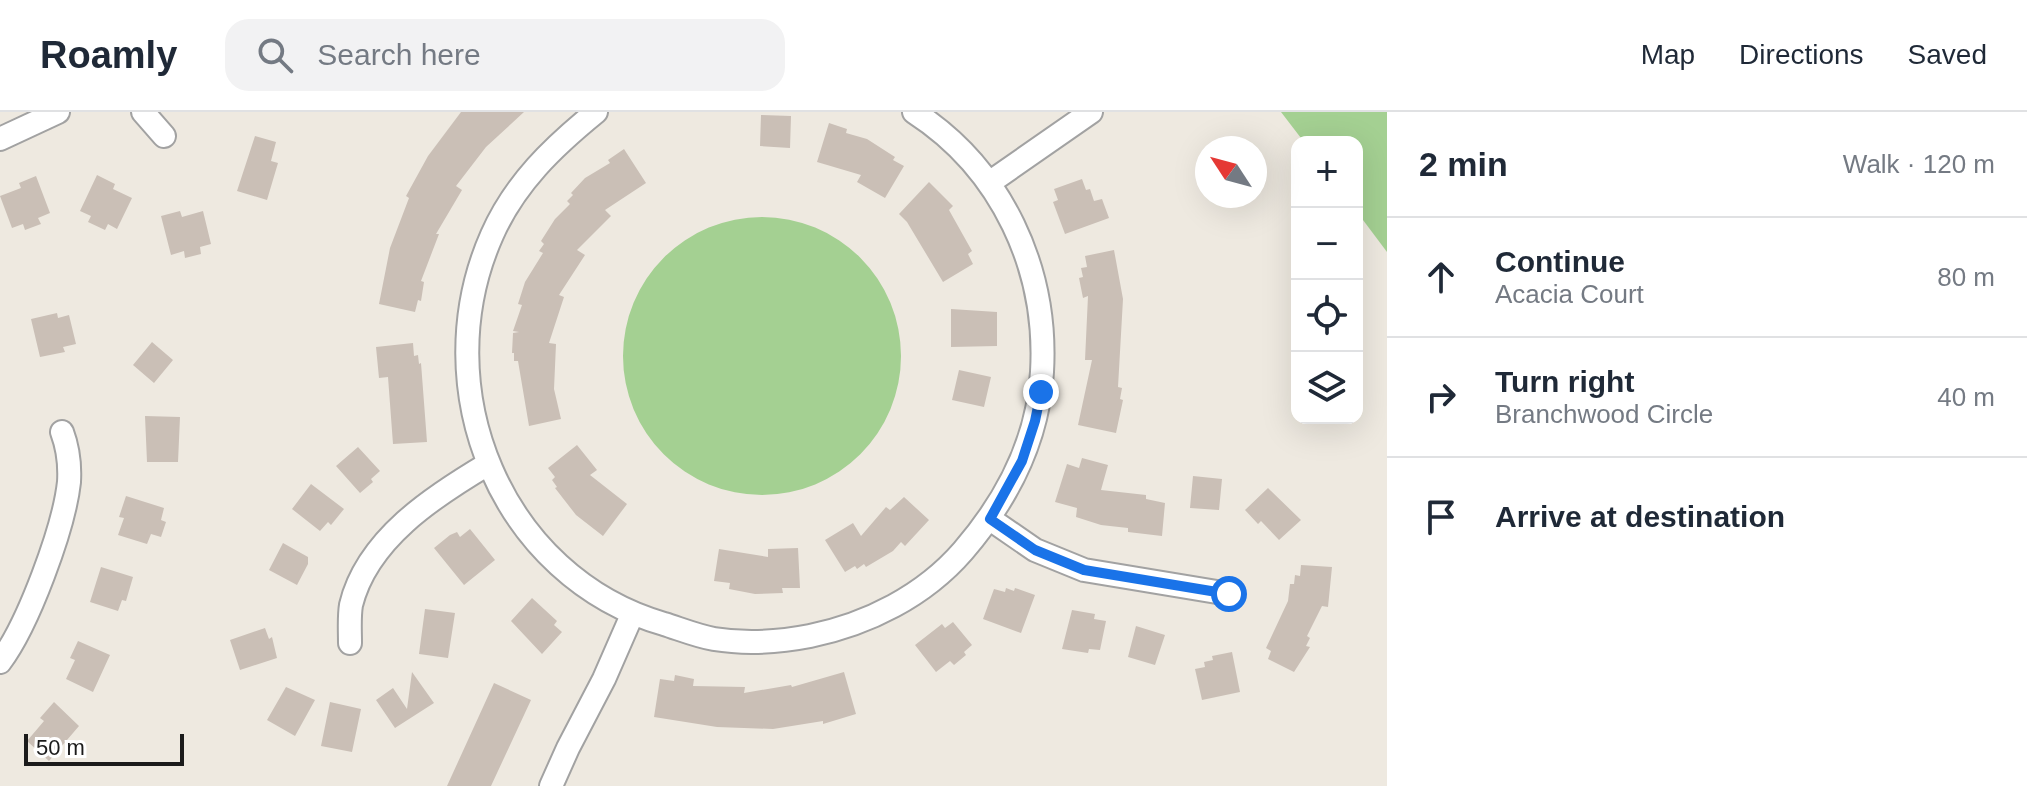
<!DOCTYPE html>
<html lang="en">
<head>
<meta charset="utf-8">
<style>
	body { margin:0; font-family:Helvetica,sans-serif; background:#f2f2f3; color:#1f2937 }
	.controls { position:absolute; right:24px; top:24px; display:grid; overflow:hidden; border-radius:16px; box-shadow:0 8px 32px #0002 }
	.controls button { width:72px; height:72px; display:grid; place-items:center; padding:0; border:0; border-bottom:2px solid #e0e1e3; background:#fff; color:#1f2937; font:40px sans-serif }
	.compass { position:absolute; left:1195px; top:24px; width:72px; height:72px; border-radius:50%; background:#fff; box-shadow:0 8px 32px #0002; rotate:306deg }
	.scale { position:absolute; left:24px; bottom:20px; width:160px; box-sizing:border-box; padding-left:8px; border:4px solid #1b1b1b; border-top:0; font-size:22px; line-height:28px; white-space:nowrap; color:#1b1b1b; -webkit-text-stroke:6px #fff; paint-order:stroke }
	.stop { position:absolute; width:24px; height:24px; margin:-18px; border:6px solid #1a73e8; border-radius:50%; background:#fff }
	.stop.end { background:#1a73e8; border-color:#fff; box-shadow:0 2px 8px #0008 }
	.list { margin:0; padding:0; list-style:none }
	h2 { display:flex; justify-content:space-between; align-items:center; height:104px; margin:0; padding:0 32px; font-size:34px }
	h2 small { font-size:26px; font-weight:400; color:#747a83 }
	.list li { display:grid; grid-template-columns:52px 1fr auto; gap:24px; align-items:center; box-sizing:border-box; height:120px; padding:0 32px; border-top:2px solid #e0e1e3 }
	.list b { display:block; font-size:30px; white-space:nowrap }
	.list p { margin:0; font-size:26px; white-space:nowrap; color:#747a83 }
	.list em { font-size:26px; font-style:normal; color:#747a83 }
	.icon { flex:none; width:44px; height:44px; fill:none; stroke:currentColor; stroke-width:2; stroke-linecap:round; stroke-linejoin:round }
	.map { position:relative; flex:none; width:1387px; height:674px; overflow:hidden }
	header { display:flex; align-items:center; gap:48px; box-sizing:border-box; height:112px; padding:0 40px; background:#fff; border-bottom:2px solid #e0e1e3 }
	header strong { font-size:38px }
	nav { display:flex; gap:44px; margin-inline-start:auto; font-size:28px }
	.search { width:560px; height:72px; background:#f2f2f3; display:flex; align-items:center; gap:20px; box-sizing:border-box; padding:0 28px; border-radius:24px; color:#747a83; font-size:30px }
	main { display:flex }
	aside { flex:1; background:#fff }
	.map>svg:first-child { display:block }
	.forest { fill:#a4d092 }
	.building { fill:#cabfb6 }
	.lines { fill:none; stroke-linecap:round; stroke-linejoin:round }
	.minor-casing { stroke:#a2a2a2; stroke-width:26 }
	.minor { stroke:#fff; stroke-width:22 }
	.route { stroke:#1a73e8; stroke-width:10 }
</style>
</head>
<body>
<header>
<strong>Roamly</strong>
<div class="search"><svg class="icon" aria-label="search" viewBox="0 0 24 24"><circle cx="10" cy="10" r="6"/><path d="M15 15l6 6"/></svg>Search here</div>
<nav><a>Map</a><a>Directions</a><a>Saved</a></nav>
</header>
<main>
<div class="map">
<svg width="1387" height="674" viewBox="0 0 1387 674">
	<rect width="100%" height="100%" fill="#eee9e0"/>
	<path class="forest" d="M1281,0H1387V140L1357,100V30H1304Z
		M623 244a139 139 0 1 1 278 0a139 139 0 1 1-278 0Z"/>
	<path class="building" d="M461,0H524L486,35L456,74L462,78L436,122H439L421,169L424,170L421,189L418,188L415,200L379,192L390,136L409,86L406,84L428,44Z
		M761,3L791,4L790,36L760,34Z
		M829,11L847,17L846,21L867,27L895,45L893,48L904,54L885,86L857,70L861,63L817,50Z
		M255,24L276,30L271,49L278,51L267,88L237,79Z
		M624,37L646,71L605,98L611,104L577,138L585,143L559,183L564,185L549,231L556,232L554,277L561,307L529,314L518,249H514V241H512L513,221L519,220L513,219L522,193L518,192L525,170L543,141L539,139L544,132L541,129L555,107L570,92L567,89L573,83L571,81L585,66L610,51L608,48Z
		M97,63L115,72L113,77L132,86L117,117L108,112L105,118L88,110L91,104L80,99Z
		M36,64L50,101L38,106L41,112L25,118L23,112L12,116L0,84L21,76L19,71Z
		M1082,67L1086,78L1090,77L1094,89L1102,87L1109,106L1065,122L1053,90L1058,88L1054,77Z
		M929,70L953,94L949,98L972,139L968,142L973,152L943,170L907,110L899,102Z
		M180,99L182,105L203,99L211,132L200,135L201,142L185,146L184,139L171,143L161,104Z
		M1114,138L1123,187L1118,275L1122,276L1120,287L1123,288L1116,321L1078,313L1092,248H1085L1088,184L1083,186L1079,166L1083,165L1081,156L1087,155L1085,144Z
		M951,197L997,200V234L951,235Z
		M57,201L58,206L69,203L76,232L63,235L65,240L40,245L31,207Z
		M152,230L173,248L154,271L133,253Z
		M413,231L414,244L418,243L419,252L421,251L427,330L393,332L388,265L379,266L376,235Z
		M959,258L991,265L984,295L952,288Z
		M145,304L180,305L178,350H147Z
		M577,333L597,358L590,363L627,392L603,424L576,403L555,376L557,375L552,368L555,365L548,356Z
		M358,335L380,359L371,367L373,370L360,381L336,354Z
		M1082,346L1108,353L1101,378L1146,383V387L1165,391L1162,424L1128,420V416L1101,413L1076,405L1077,396L1055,390L1067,352L1079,356Z
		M1193,364L1222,367L1219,398L1190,396Z
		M311,372L344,397L331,413L328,410L320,419L292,397Z
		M1268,376L1301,408L1279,428L1261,409L1258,412L1245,398Z
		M126,384L164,396L161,408L166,410L161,425L151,422L147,432L118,423L124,406L119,405Z
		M904,385L929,408L905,434L901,430L893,439L866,455L864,452L857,457L855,454L845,460L825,428L853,411L861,424L886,395L890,398Z
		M470,417L495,448L464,473L434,436L450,423L457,420L460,425Z
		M283,431L308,445V452L297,473L269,458Z
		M798,436L800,476H782L783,481L755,482L729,477L730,471L714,469L719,437L768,445V437Z
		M1301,453L1332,455L1328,495L1322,494L1307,524L1310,526L1306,534L1310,535L1294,560L1268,547L1271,539L1266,536L1288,489L1290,472H1294L1295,463L1300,464Z
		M101,455L133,465L126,489L122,488L118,499L90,490Z
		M1006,476L1014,479L1015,476L1035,483L1021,521L983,507L994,477L1005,480Z
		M532,486L557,509L554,513L562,520L542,542L511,509Z
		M425,497L455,501L448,546L419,542Z
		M1072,498L1095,502L1094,507L1106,509L1100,538L1089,537L1088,541L1062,537Z
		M953,510L972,533L964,540L966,543L954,553L950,549L936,560L915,533L942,512L945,516Z
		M1136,514L1165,523L1155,553L1128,545Z
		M265,516L269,527L272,525L277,546L240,558L230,528Z
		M78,529L110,543L93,580L66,567L75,548L70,546Z
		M1232,540L1240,580L1202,588L1195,557L1205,555L1204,550L1213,548L1212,544Z
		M412,560L434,591L395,616L376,588L393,576L407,597Z
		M844,560L856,602L823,612V609L773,617L717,615L654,605L660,567L674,569L675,563L694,567L693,574L745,575L744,581L791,573L792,575Z
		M494,571L531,588L491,674H447Z
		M286,575L315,588L295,624L267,608Z
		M54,590L79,614L49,649L27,629L44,609L40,606Z
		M330,590L361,597L352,640L321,634Z"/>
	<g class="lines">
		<g class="minor-casing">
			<path id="minor" d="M143,0L164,24
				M596,0C553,35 515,71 492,123C424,276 501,465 664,512C680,517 697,524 714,527C745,532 779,530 810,524C868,512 924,484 963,439C1007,388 1038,329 1042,260C1048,157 1002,57 914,0
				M0,27L58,0
				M989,71L1091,0
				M990,407L1035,438L1084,458L1229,482
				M350,531C350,519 349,505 351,493C367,427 434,384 488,352
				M0,550C28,513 64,416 69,370C70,353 68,336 62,320
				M551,674L568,636L604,567L632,503"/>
		</g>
		<use href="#minor" class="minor"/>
	</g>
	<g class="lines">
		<path class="route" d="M1041,280L1035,309L1022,349L990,407L1035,438L1084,458L1229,482"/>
	</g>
</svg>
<div class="controls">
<button>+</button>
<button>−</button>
<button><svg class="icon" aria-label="locate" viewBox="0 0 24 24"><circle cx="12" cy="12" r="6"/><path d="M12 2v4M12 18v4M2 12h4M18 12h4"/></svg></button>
<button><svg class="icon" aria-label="layers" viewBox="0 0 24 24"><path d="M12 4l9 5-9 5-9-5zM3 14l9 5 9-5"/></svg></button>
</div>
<svg class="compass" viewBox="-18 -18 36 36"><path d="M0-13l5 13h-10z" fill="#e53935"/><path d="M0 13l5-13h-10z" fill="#747a83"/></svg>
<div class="scale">50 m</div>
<div class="stop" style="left:1229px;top:482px"></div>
<div class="stop end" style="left:1041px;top:280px"></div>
</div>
<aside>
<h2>2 min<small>Walk · 120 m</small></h2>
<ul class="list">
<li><svg class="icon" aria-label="ahead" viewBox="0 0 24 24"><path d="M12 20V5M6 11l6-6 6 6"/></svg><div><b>Continue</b><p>Acacia Court</p></div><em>80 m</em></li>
<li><svg class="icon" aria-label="right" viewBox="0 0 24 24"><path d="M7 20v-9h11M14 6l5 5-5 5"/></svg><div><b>Turn right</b><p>Branchwood Circle</p></div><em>40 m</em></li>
<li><svg class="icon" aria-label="arrive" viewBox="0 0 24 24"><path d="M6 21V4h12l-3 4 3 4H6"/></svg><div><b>Arrive at destination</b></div></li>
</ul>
</aside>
</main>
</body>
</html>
